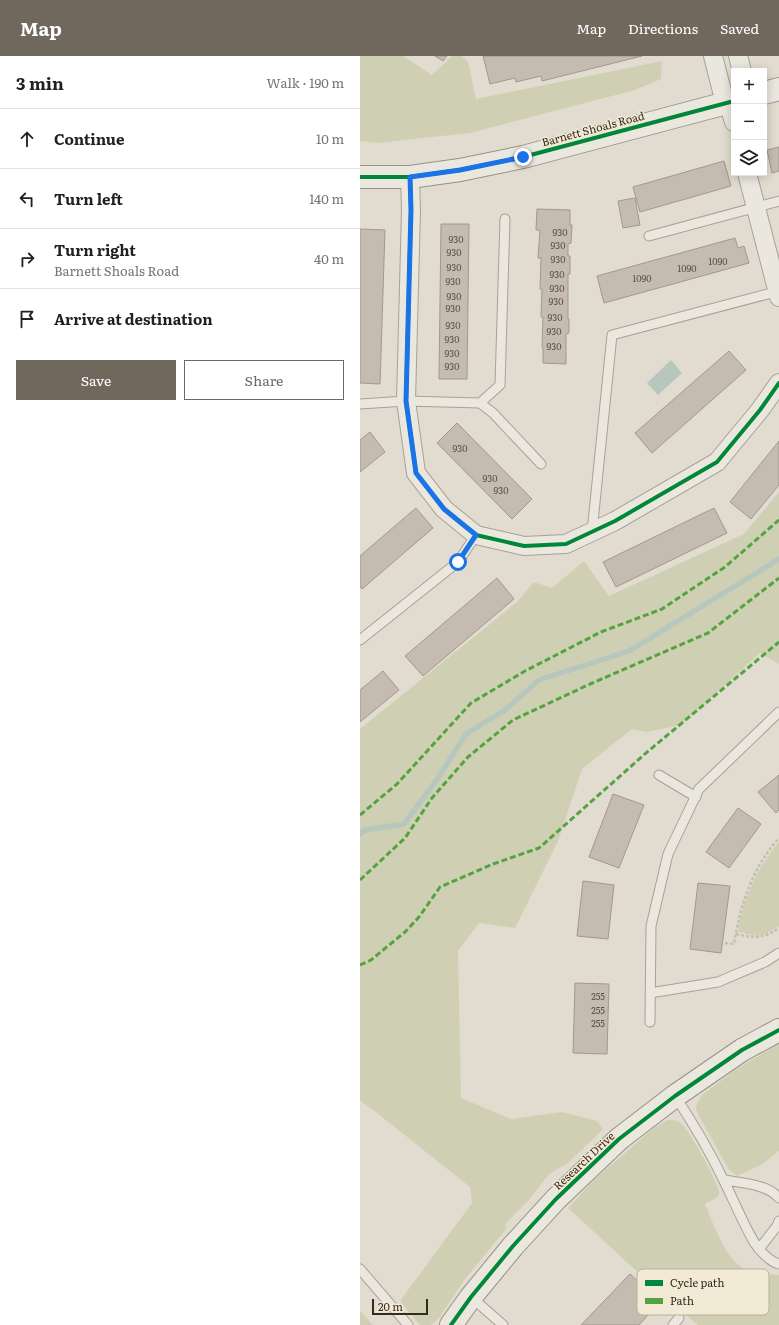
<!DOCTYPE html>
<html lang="en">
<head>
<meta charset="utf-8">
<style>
	body { margin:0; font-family:Literata,serif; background:#f6f6f6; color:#202124 }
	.controls { position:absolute; right:12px; top:12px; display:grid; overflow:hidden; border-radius:0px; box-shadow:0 2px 10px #0003 }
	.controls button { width:36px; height:36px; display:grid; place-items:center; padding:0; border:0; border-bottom:1px solid #e0e0e0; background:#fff; color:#202124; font:20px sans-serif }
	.scale { position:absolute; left:12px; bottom:10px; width:56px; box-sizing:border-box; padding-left:4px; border:2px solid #352a20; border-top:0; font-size:11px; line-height:14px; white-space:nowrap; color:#352a20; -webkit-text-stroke:3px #f2ead5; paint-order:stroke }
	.stop { position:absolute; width:12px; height:12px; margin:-9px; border:3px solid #1a73e8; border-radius:50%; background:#fff }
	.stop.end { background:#1a73e8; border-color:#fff; box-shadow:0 1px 4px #0008 }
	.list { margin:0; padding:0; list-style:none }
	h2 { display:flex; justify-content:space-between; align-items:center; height:52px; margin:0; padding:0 16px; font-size:17px }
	h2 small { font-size:13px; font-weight:400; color:#757577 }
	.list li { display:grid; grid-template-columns:26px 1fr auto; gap:12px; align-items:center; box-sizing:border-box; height:60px; padding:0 16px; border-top:1px solid #e0e0e0 }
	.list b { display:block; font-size:15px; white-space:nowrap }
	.list p { margin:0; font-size:13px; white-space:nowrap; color:#757577 }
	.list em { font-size:13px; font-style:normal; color:#757577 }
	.actions { display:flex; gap:8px; padding:12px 16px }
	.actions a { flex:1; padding:9px 0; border:1px solid #71685d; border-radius:0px; text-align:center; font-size:14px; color:#71685d }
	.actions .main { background:#71685d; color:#fff }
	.icon { flex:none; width:22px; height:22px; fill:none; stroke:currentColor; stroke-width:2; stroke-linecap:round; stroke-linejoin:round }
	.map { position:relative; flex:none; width:419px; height:1269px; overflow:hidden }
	header { display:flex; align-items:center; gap:24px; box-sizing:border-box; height:56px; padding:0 20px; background:#71685d; color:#fff }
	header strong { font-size:19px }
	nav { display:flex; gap:22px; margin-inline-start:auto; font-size:14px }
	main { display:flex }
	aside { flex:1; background:#fff }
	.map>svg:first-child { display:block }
	.green { fill:#cfd0b3 }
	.water { fill:#b8c7be }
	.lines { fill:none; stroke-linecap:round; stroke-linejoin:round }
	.stream { stroke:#b8c7be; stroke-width:5.5 }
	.building { fill:#c5bbb0; stroke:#a1988e }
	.lane-casing { stroke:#a7a197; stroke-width:11 }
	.street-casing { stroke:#a7a197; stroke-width:20 }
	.secondary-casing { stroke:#969188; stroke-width:24 }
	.path { stroke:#c2beb6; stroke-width:2.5; stroke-dasharray:3 2; stroke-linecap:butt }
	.lane { stroke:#eae7df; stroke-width:9 }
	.street { stroke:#eae7df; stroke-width:18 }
	.secondary { stroke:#eae7df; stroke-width:22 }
	.quiet { stroke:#53a441; stroke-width:3; stroke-dasharray:6 3; stroke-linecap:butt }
	.cycleway-casing { stroke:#f2ead5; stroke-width:6 }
	.cycleway { stroke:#00873e; stroke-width:4 }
	.route { stroke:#1a73e8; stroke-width:5 }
	.labels { text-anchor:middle; stroke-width:3; stroke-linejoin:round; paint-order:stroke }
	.number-label { font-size:9px; fill:#594e44 }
	.street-label { font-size:11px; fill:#352a20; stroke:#f2ead5 }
	.key { fill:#f2ead5; stroke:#b9b09f; stroke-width:1 }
	.key-label { font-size:11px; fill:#352a20 }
</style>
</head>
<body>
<header>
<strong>Map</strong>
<nav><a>Map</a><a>Directions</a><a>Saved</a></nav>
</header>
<main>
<aside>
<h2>3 min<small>Walk · 190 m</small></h2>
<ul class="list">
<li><svg class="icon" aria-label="ahead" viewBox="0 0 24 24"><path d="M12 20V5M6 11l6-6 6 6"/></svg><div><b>Continue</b></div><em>10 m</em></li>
<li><svg class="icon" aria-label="left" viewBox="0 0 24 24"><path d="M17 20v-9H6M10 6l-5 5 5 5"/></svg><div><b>Turn left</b></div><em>140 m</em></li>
<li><svg class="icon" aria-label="right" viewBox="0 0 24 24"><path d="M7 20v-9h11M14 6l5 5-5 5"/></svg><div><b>Turn right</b><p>Barnett Shoals Road</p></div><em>40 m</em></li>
<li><svg class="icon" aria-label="arrive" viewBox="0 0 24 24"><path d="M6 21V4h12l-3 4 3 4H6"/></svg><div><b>Arrive at destination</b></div></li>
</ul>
<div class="actions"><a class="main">Save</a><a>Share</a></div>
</aside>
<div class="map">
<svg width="419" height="1269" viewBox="0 0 419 1269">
	<rect width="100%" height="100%" fill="#e1dccf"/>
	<path class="green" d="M0,0H43L72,19L92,0H102L108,6L116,43L302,5L301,23L275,34L110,77L17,87L0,85Z
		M419,436V608L400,597L321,669L287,676L272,673L222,713L198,785L155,872L119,867L98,895L101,1042L151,1063L202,1056L237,1065L243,1073L208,1107L189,1118L168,1145L145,1168L147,1172L104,1224L79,1262L71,1269H60L40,1245L112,1147L110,1131L12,1053L0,1045V673L157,546L174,526L192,532L224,505L249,540L384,478Z
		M419,786V870C403,881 398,881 379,876C377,871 380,866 381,861C388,833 400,808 419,786Z
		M419,987V1095L401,1109L377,1120L369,1114L339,1060L336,1053L337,1048L342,1039L374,1015Z
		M308,1064C313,1064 318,1064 322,1068C329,1074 360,1129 359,1137C358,1143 350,1145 345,1148C354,1169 365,1203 385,1213C396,1218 408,1218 419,1219V1269H338L308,1244L208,1152L236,1122L295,1071Z
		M0,1255L13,1269H0Z"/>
	<path class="water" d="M311,304L322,317L298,339L287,327Z"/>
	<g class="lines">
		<path class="stream" d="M0,778L5,774L44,768L76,725L106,678L145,654L179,624L269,595L419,503"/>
	</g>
	<path class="building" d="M75,0H87L83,5Z
		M123,0H282L182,25L181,20L156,26L155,22L130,28Z
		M419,91V115L412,117L407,94Z
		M364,105L371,130L280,156L273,131Z
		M275,142L280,169L263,172L258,145Z
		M177,153L210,154V169H212L211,187L208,188V200H210V218H208V263H209V277L206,278V308L183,307V291H182L183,261H181L182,233H180L181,202H178L180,174H176Z
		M81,168H109L107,323H79Z
		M0,173L25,174L20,328L0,327Z
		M375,182L378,192L384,190L389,207L244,247L237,220Z
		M369,295L386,314L292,397L275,377Z
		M97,367L172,443L152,463L77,387Z
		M10,376L25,396L0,416V384Z
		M419,385V429L391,463L370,446Z
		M56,452L73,472L2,533L0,531V500Z
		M354,452L367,477L256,531L243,506Z
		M137,522L154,543L63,620L45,600Z
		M23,615L39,634L0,666V634Z
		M419,719V754L416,757L398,736Z
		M253,738L284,749L259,812L229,801Z
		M378,752L401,768L369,812L346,796Z
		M223,825L254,829L248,883L217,880Z
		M338,827L370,830L361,897L330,893Z
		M215,927L249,928L247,998L213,997Z
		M270,1218L300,1246L279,1269H221Z"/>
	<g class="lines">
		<g class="lane-casing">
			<path id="lane" d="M289,180L419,145
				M120,347L140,329L145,163
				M0,348L46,345L120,347L133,357L181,408
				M232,476L252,279L419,235
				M0,584L98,506L116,479
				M299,719L336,741
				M290,937L358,926L405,906L419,897
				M290,966L291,870L308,798L339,733L419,656
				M315,1040C333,1067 350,1096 364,1125C374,1145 383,1167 394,1186C399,1194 410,1206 419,1208
				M364,1124C382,1127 407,1128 419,1142
				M399,1193L417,1170L419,1165
				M0,1213L48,1269
				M111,1241L143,1269
				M313,1269L319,1262"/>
		</g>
		<g class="street-casing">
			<path id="street" d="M353,0L365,47
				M378,0L382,15
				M368,46L374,66
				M387,117L419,241
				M50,121L51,154L46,345L56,417L84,453L116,479L164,490L206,488L255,465L357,406L400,354L419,327"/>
		</g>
		<g class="secondary-casing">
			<path id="secondary" d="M404,37L419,33
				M0,121H50L100,114L163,101L374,45
				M91,1269L111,1241L153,1190L196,1143L259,1083L315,1040L382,994L419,974"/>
		</g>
		<path class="path" d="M376,878C394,882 403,883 419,872
			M365,887L373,888L374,887C381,848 392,812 419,782"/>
		<use href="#lane" class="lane"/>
		<use href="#street" class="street"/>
		<use href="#secondary" class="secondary"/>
		<path class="quiet" d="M0,759L37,728L111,647L165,615L241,576L302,553L365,511L419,464
			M0,824L45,782L72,742L108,701L153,664L230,628L348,577L419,522
			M0,909L11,904L45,876L59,861L80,831L133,808L179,792L286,697L419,586"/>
		<g class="cycleway-casing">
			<path id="cycleway" d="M0,121H50L100,114L163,101L374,45
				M50,121L51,154L46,345L56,417L84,453L116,479L164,490L206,488L255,465L357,406L400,354L419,327
				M91,1269L111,1241L153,1190L196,1143L259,1083L315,1040L382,994L419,974"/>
		</g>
		<use href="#cycleway" class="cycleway"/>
	</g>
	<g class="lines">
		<path class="route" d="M98,506L116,479L84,453L56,417L46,345L51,154L50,121L100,114L163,101"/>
	</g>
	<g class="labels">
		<g class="number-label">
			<text x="200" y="180">930</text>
			<text x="96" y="187">930</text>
			<text x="198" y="193">930</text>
			<text x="94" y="200">930</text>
			<text x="198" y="207">930</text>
			<text x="358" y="209">1090</text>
			<text x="94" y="215">930</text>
			<text x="327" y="216">1090</text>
			<text x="197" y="222">930</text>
			<text x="282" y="226">1090</text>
			<text x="93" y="229">930</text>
			<text x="197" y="236">930</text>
			<text x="94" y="244">930</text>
			<text x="196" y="249">930</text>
			<text x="93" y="256">930</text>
			<text x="195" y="265">930</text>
			<text x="93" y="273">930</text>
			<text x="194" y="279">930</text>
			<text x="92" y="287">930</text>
			<text x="194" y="294">930</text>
			<text x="92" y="301">930</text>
			<text x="92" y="314">930</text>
			<text x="100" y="396">930</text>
			<text x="130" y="426">930</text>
			<text x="141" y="438">930</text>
			<text x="238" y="944">255</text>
			<text x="238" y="958">255</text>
			<text x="238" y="971">255</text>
		</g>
		<g class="street-label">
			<text transform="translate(233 73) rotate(-15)" y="4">Barnett Shoals Road</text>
			<text transform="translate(224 1105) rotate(-43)" y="4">Research Drive</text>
		</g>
	</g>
	<rect x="277" y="1213" width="132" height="46" rx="6" class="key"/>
	<rect x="285" y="1224" width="18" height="6" fill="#00873e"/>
	<rect x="285" y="1242" width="18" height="6" fill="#53a441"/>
	<g class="key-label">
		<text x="310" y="1231">Cycle path</text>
		<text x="310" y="1249">Path</text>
	</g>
</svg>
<div class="controls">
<button>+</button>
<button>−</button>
<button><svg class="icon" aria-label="layers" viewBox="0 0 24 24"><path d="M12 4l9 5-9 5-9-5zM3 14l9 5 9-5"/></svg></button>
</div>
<div class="scale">20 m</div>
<div class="stop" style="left:98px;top:506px"></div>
<div class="stop end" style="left:163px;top:101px"></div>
</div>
</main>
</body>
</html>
